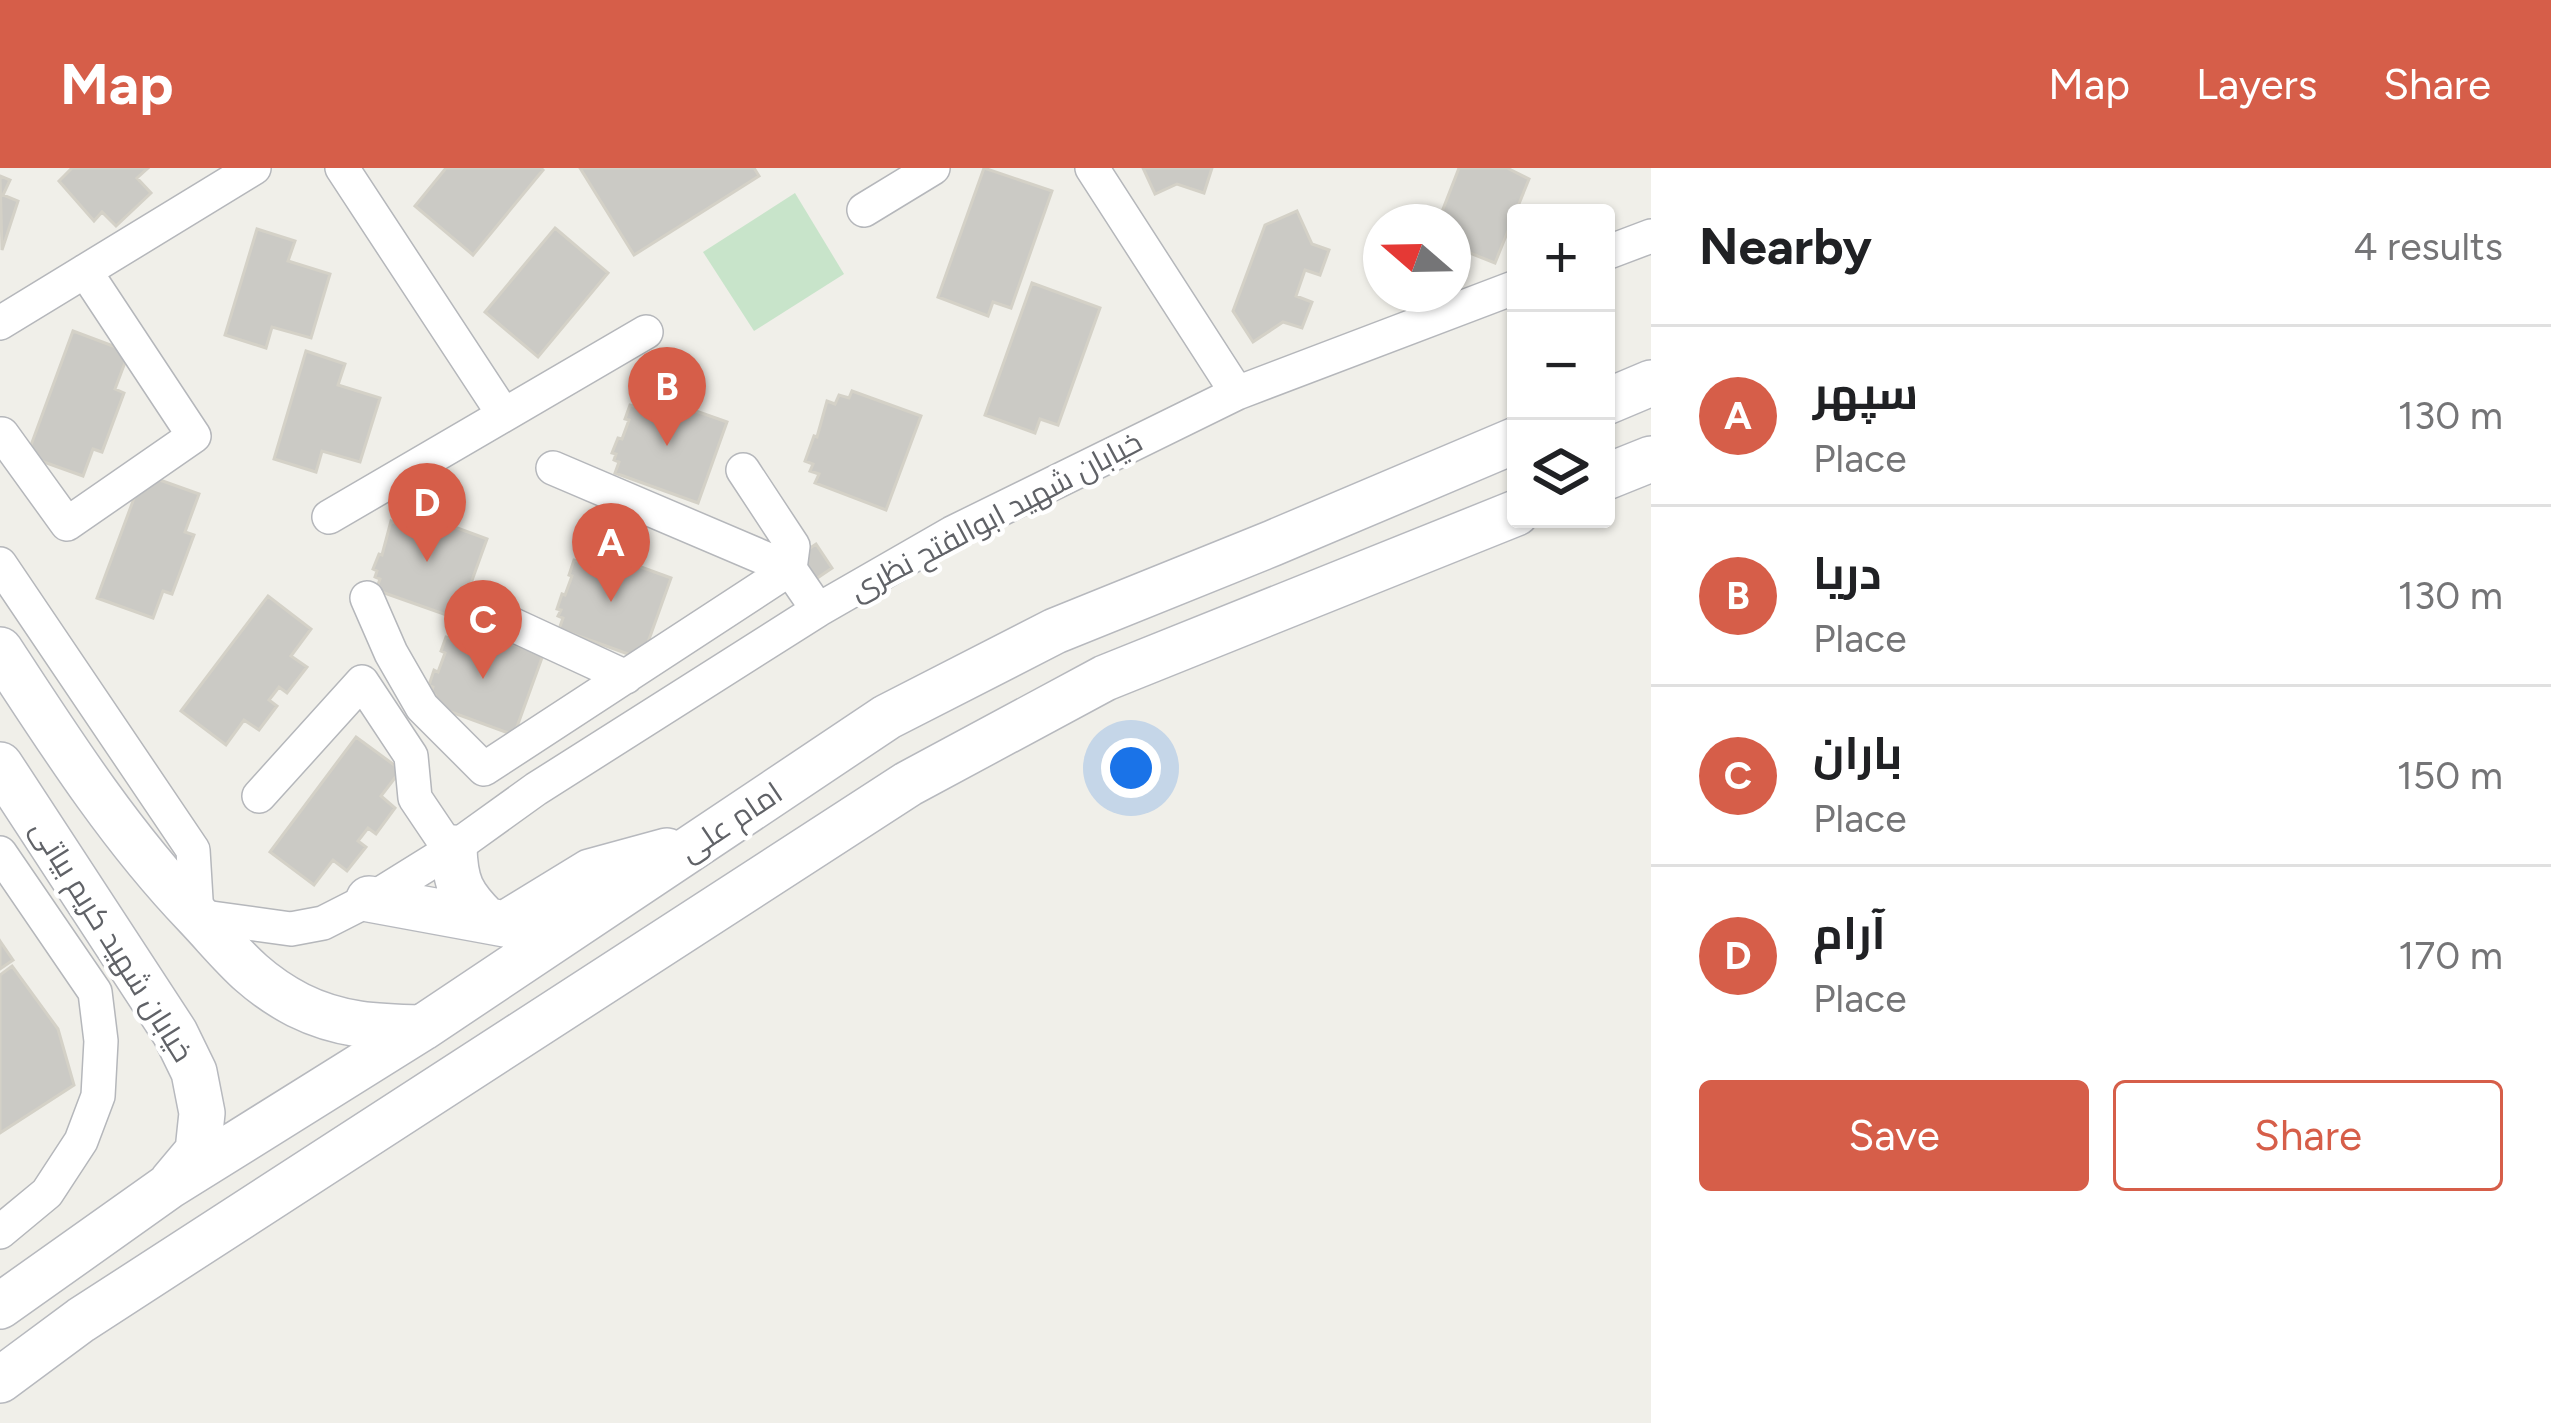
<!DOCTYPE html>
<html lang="en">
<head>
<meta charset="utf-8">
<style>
	body { margin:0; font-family:Figtree,Cairo,sans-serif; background:#f6f6f6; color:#202124 }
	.controls { position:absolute; right:36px; top:36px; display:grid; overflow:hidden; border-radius:12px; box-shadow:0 3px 9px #0004 }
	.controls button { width:108px; height:108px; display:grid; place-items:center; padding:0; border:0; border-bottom:3px solid #e0e0e0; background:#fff; color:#202124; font:60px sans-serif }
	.compass { position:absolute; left:1363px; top:36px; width:108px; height:108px; border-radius:50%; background:#fff; box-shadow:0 3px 9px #0004; rotate:290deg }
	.you { position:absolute; left:1131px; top:600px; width:42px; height:42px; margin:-30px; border:9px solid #fff; border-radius:50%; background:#1a73e8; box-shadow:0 0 0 18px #1a73e833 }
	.badge { display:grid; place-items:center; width:78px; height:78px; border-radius:50%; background:#d65e49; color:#fff; font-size:39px; font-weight:700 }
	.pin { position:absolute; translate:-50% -99px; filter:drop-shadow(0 3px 6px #0008) }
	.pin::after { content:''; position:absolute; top:63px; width:42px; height:36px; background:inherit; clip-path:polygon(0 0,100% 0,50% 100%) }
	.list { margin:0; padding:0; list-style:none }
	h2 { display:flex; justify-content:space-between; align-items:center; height:156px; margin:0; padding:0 48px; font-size:51px }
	h2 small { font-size:39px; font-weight:400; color:#757577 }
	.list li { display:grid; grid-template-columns:78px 1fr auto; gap:36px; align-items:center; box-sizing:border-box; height:180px; padding:0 48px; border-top:3px solid #e0e0e0 }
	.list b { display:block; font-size:45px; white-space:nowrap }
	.list p { margin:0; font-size:39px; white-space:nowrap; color:#757577 }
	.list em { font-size:39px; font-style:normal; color:#757577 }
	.actions { display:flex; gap:24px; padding:36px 48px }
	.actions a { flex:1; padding:27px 0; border:3px solid #d65e49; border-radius:12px; text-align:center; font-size:42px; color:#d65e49 }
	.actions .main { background:#d65e49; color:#fff }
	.icon { flex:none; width:66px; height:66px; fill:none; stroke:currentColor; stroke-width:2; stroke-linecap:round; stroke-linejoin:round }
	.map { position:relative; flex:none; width:1651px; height:1255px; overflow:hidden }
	header { display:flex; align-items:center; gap:72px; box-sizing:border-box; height:168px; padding:0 60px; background:#d65e49; color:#fff }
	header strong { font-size:57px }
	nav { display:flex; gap:66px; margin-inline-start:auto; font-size:42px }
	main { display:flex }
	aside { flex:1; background:#fff }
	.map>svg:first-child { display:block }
	.green { fill:#c8e4ca }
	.building { fill:#cbcac5; stroke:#d4d1c7; stroke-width:3 }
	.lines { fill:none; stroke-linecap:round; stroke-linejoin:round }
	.minor-casing { stroke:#b5b7bb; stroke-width:36 }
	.secondary-casing { stroke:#b7b9be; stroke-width:48 }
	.minor { stroke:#fff; stroke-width:33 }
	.secondary { stroke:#fff; stroke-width:45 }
	.labels { text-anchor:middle; stroke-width:9; stroke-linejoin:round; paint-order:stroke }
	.street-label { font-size:30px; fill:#606267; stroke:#fff }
</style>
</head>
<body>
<header>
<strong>Map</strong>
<nav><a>Map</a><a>Layers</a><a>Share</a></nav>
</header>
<main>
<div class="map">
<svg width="1651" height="1255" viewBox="0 0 1651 1255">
	<rect width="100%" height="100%" fill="#f0efe9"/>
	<path class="green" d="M795,25L844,106L754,163L703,84Z"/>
	<path class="building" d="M72,0H148L137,10L151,25L116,58L102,44L94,53L59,13Z
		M446,0H541L543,2L473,87L415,38Z
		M580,0H754L759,8L634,87Z
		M984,0L1052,23L1011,140L993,134L988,148L938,129Z
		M1143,0H1212L1204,25L1177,16L1155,26Z
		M1459,0H1507L1529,11L1495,95L1470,85L1453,94V54H1438Z
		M0,8L10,12L3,27L18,33L2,82Z
		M1297,43L1312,76L1329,82L1320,107L1305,102L1296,128L1312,134L1302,160L1283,154L1253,174L1233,143L1265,57Z
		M555,60L608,105L538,189L485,144Z
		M257,61L295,73L288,93L330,106L311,170L272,159L266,180L225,167Z
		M1032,115L1100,140L1058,257L1040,251L1035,265L985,247Z
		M73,163L129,184L115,221L124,225L102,284L93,281L83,308L27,288Z
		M306,183L345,196L338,217L380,230L360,294L322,283L316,304L274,291Z
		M852,223L921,248L886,342L815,315L819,306L810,303L813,296L805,293L814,268L817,269L827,233L835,236L839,227L849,230Z
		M645,225L727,254L698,335L615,305L619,294L614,292L616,286L612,285L618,270L622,271L629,252L625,251L630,237L634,238L637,231L642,233Z
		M143,306L199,326L185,364L194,367L172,426L163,423L153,450L97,430Z
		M406,341L487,371L458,451L376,422L380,411L375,409L377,403L373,401L379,386L382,387L391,353L395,355L397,348L403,350Z
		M816,376L832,400L816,411L800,387Z
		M589,380L671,410L642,491L559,461L563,450L558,448L561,442L557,441L562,426L565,427L572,408L569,407L574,392L578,393L581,387L586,389Z
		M268,428L311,461L291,488L307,499L287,525L279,519L269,532L277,538L259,562L244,552L226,577L181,543Z
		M461,457L543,487L514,567L432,537L435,527L431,525L433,519L429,517L434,502L438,504L445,485L441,483L446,469L450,470L453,463L458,465Z
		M356,569L401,602L381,628L395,640L376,666L368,660L358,673L366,679L347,703L333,692L314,717L270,684Z
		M0,773L13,792L0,801Z
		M12,798L58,861L74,917L0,965V807Z"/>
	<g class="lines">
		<g class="minor-casing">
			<path id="minor" d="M342,0L504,247
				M1092,0L1237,225
				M864,42L933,0
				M1606,85L1651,68
				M0,155L254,0
				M2,266L67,356L194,268L85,103
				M553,300L790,401
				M743,302L793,378L790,401L818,442
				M329,349L646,164
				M0,396L193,682L197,748L291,761L323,755L380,726L454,680L536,621L818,442L952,365L1237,225L1516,119
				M367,430L391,485L422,539L484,601L790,401
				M496,449L626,509
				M259,628L362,514L411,588L415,630L450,682
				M0,685L95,824L101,873L98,928L81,973L47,1025L0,1064"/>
		</g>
		<g class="secondary-casing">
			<path id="secondary" d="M1606,234L1651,215
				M1606,309L1651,291
				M0,482C60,574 120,668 196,747C231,784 250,812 298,837C340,858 377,859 422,860
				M0,597L175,865L194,904L202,945L198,983L172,1014
				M454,680C455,715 461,727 486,752
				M369,731L505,756L590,704L667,683
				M0,1138L169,1018L422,860L887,549L1055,463L1273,375L1516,272
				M0,1212L81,1152L908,616L1105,510L1516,345"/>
		</g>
		<use href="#minor" class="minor"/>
		<use href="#secondary" class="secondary"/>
	</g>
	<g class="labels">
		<g class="street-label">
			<text transform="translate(996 348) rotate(-28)" y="10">خیابان شهید ابوالفتح نظری</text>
			<text transform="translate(731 654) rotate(-34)" y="10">امام علی</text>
			<text transform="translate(112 773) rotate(58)" y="10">خیابان شهید کریم بیاتی</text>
		</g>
	</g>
</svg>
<div class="controls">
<button>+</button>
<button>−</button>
<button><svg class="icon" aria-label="layers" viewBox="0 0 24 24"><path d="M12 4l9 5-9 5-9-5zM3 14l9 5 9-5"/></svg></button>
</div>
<svg class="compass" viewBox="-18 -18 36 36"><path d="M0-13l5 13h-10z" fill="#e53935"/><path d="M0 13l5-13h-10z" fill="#757577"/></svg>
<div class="you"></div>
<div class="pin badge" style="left:611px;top:434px">A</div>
<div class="pin badge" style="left:667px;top:278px">B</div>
<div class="pin badge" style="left:483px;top:511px">C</div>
<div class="pin badge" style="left:427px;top:394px">D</div>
</div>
<aside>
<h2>Nearby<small>4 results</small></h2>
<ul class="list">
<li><span class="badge">A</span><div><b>سپهر</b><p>Place</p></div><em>130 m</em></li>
<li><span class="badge">B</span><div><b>دریا</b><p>Place</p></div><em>130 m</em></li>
<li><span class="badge">C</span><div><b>باران</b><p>Place</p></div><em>150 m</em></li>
<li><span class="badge">D</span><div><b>آرام</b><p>Place</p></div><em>170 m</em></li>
</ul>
<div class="actions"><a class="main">Save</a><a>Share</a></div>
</aside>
</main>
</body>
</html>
